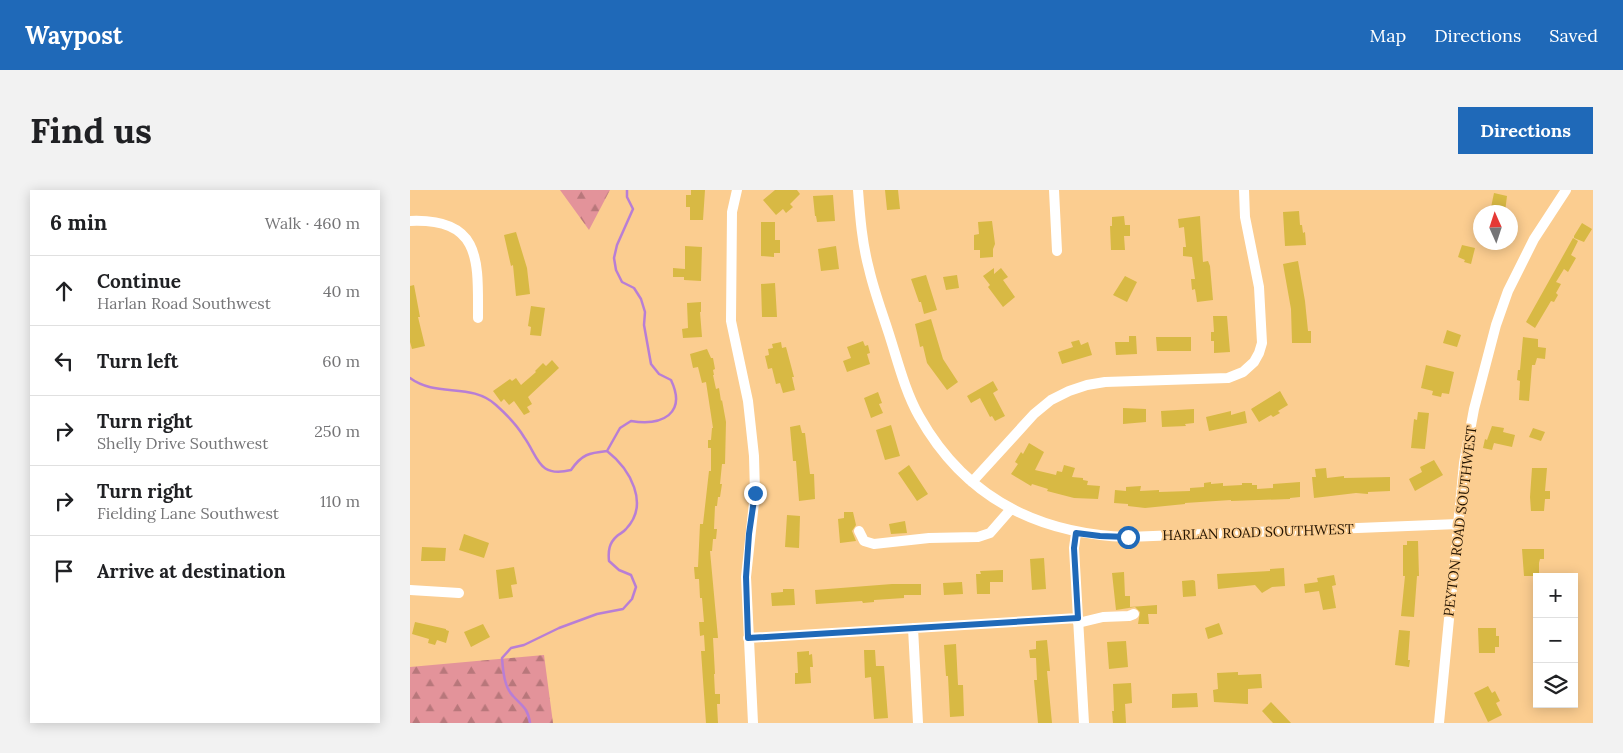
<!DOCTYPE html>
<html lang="en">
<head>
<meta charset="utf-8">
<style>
	body { margin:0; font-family:Lora,serif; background:#f2f2f2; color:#202124 }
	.controls { position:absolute; right:15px; bottom:15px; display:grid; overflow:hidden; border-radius:0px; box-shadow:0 2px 12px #0003 }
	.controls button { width:45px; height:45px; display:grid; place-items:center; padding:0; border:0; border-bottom:1px solid #e0e0e0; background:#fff; color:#202124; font:25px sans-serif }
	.compass { position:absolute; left:1063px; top:15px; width:45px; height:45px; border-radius:50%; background:#fff; box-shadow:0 2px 12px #0003; rotate:357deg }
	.stop { position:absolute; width:15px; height:15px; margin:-11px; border:4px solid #1f69b8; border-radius:50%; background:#fff }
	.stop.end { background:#1f69b8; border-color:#fff; box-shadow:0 1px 5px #0008 }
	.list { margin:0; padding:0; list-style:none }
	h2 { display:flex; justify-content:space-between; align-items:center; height:65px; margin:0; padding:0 20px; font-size:21px }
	h2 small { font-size:16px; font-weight:400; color:#757577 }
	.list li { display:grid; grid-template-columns:32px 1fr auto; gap:15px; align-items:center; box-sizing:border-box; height:70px; padding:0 20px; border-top:1px solid #e0e0e0 }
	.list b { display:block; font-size:19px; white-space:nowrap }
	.list p { margin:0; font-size:16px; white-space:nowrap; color:#757577 }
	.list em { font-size:16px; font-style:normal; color:#757577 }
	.icon { flex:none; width:28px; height:28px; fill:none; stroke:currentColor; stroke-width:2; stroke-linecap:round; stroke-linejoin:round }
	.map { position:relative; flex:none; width:1183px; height:533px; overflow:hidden; border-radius:0px }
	header { display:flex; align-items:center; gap:30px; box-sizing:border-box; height:70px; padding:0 25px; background:#1f69b8; color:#fff }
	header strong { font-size:24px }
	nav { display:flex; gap:28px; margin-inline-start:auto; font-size:18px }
	.intro { display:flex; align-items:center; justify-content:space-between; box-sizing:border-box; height:120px; padding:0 30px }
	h1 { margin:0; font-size:35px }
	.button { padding:12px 22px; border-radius:0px; background:#1f69b8; color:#fff; font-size:18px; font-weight:700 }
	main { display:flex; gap:30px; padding:0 30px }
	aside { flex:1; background:#fff; border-radius:0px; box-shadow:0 2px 12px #0003 }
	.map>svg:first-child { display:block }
	.forest { fill:url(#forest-firs) }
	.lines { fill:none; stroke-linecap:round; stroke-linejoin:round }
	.stream { stroke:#b87ed5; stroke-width:2.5 }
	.building { fill:#d8b944 }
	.minor { stroke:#fff; stroke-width:10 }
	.route { stroke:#1f69b8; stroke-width:6 }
	.labels { text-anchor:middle; stroke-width:4; stroke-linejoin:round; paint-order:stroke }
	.street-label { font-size:14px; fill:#231300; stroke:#fbcd90 }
</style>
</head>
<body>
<header>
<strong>Waypost</strong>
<nav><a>Map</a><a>Directions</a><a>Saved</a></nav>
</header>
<div class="intro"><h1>Find us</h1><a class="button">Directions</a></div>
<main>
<aside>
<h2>6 min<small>Walk · 460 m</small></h2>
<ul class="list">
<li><svg class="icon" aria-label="ahead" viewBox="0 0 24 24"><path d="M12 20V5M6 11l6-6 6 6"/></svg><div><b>Continue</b><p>Harlan Road Southwest</p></div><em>40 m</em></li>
<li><svg class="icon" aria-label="left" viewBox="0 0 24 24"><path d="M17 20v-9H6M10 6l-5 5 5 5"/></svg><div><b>Turn left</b></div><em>60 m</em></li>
<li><svg class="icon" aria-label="right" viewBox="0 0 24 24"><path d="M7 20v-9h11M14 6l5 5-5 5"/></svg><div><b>Turn right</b><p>Shelly Drive Southwest</p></div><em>250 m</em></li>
<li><svg class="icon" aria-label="right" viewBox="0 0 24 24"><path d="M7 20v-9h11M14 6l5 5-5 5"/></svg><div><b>Turn right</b><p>Fielding Lane Southwest</p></div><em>110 m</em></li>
<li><svg class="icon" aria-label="arrive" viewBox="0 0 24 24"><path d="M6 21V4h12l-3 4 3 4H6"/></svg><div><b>Arrive at destination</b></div></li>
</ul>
</aside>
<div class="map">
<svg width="1183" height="533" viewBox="0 0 1183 533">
	<defs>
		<pattern id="forest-firs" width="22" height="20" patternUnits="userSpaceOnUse" patternTransform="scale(1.25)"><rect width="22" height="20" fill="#e3939a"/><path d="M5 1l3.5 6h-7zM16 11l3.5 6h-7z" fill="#b8777b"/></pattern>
	</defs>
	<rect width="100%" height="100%" fill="#fbcd90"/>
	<path class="forest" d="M150,0H200L179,40Z
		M134,465L143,533H0V477Z"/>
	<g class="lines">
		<path class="stream" d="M0,188C27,208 61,192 86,215C96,224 107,235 114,247C129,268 128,288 161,280C172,264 179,263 197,261C220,279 240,314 216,339C214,342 209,344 207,346C199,353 198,361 199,371L209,380L221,385L226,397L222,409L213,419L187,424L149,438L114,455L101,458L92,468C93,480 94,497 103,506C112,516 118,518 120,533
			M197,261L210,238L221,231C252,236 277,224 261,190L249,184L241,174L234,135L235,122L231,109L224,98L212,92L206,80L204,68L207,55L223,19L217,7V0"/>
	</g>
	<path class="building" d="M281,0H295L293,30H280V17H276V5H281Z
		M365,0H387L390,4L380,14L383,17L376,23L373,19L366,25L353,10Z
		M475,0H488L490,19L477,20Z
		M1084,3L1097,6L1095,22H1080Z
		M423,5L425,31L407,32L406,26H405L403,6Z
		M889,21L890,35H892L893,43L895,42L896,55L875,56L873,22Z
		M714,26L715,35H720V46H714L715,60H701L700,36H702V27Z
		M790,26L793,72L798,71L800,76L803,110L787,112L785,99L782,100L781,89H785L782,67L773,66V57H776L774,37L769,38L768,29Z
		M582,31L585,54L583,59V67L570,68V60H564V45L569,44L568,32Z
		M351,32H365V50H370V63H364V67L351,66Z
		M1172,33L1182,39L1174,52L1164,48V46Z
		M106,42L117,78L120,104L106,106L103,75L101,76L94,45Z
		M1163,48L1168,51L1161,65L1166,68L1158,82L1154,79L1146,92L1151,94L1146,103L1148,105L1144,112L1141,111L1125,138L1116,132Z
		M1052,55L1065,58L1061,74L1054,72L1055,70L1048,67Z
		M275,56L292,57L291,91L274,90V87H263V78L275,79Z
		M426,56L429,79L411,81L408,59Z
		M888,71L895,111L898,141H901V153H882L881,119L873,74Z
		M584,78V84L591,78L598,87L593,90L605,107L593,117L578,97L580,95L573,86Z
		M516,85L527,120L514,124L511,112H509L501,89Z
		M547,85L549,98L536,100L533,87Z
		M715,86L727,92L717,112L703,105Z
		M365,93L367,127H352L351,94Z
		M4,95L10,127H8L15,156L2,159L0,152V96Z
		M291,112V122H290L292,147L273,148L272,139L278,138L277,113Z
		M121,116L135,118L131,146L120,145L121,137L118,136Z
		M803,126H817L820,162L804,163V151H801V142H804Z
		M521,129L533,169L548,192L537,200L517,173L513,156L510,157L508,147L505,134Z
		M1037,140L1051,145L1047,157L1033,153Z
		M719,146H726L727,164L706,165L705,152H719Z
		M746,147H781V161H747Z
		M1113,147L1128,149V157L1136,158L1135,169L1127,168L1125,175H1122L1119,211L1109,210L1110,191L1107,190L1108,180H1110Z
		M669,150L671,155L678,152L682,165L652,174L648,162L663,157L661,152Z
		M453,151L455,156L458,155L460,163L457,164L460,174L437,182L433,171L441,168L437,157Z
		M371,152L372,158L376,157L384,187H382L385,200L373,203L370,193L366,194L362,178L358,179L355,166L359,165L358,159L363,158L362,154Z
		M297,159L301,168H303L305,179L303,180L304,185H303L306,199L309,198L311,211L312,210L316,232L315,274H312L310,294H312L310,307H308L307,316H305L304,339H307L306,349H303L302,361H300L308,448H303L305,484H304L305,504H310V514H307L308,533H296L291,461H295L294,445L290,446L289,432H294L292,408H290L289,389H285L284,377H288L290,334H293L299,281H301V258H298V250H301L302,238H303L296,192L292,193L288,177L283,178L280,164Z
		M142,170L149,178L118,207L122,214L117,217L120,222L114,225L104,211L99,215L94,209L91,212L83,201L100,189L102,191L106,188L111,195L126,182L125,181L133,173L136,176Z
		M1016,175L1044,182L1039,204L1032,203L1031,207L1022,205L1023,201L1011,198Z
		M583,191L588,200L583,203L595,226L585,231L582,226L580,227L570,208L561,213L557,206Z
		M870,201L878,215L868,221L870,223L863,227L861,225L849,232L841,219Z
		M468,202L472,213L469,214L473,223L461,228L454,208Z
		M713,218L736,219V232L713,234Z
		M784,219V233L775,234L776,236L752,237L751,221Z
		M821,221V225L835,221L837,233L799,241L796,227Z
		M1008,222L1019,223L1015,259L1001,258L1004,229L1007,230Z
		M390,235L392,243H395L400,284H404L405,309L389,311L386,271H383L380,237Z
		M481,235L490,266L475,270L466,240Z
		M1082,236L1094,238L1093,242L1105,245L1102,257L1084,253L1082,260L1073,258L1075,249L1077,250Z
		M1123,238L1135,242L1131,251L1119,247Z
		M619,253L634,262L625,280L646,285L647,281L652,282L654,275L665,278L662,287L673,288V290L678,291L677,295L690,296L688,309L664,308L637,301L638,299L622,294L621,296L601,284L608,274L605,272L611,262L613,264Z
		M1024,270L1033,285L1005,301L999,289L1012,282L1010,277Z
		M499,275L518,304L507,311L488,283Z
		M916,278L917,288L934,286V288L980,287V301L958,302V304L946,303L904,308L902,287H906L905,279Z
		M1122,278H1137L1135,301H1140V309H1135L1134,321H1121L1120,307Z
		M801,292V294L813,293V296L832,295V293H842V295H847V299L863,298V294L890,292V307L880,308V309L821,311V310L775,313V314L735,318L718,316V314L704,313L705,300L716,301V297L731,296L730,301L749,300V302L780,301V298L794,297V293Z
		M434,322H443L446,335L442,341L446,351L430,353L428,329L434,328Z
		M377,325L390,326L389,358L375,357Z
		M495,331L497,343L481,344L479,334Z
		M54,344L79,353L74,368L49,360Z
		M997,351H1008L1009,386H1007L1004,427L991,426L995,386H993V355H997Z
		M12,357L36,358L35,371H11Z
		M1112,359H1134V369H1130L1129,373V386H1114Z
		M634,368L636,399L622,400L620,369Z
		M104,377L107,394L101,395L103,407L89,409L86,380Z
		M874,378L875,396L862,397L852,403L845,395L808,399L807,384L860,381V379Z
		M593,380V392H580V404H567L566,384H571L570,381Z
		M714,382L715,406H720V417L747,415V424H738L739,434H728L730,422L725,417L706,420L702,383Z
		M924,385L926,395L922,396L926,418L913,420L909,401L895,403L894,394L908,392L907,388Z
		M783,390L785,391L786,406L773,407L772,391Z
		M552,392L553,404L534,405L533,393Z
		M482,394H511V405H494V408L464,410V412L453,413L452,411L406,414L405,400Z
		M373,399H384L385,415L362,416L361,403L373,402Z
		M5,432L36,439V440L39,441L36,453L27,450L25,455L18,453L19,449L2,444Z
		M809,433L813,444L798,449L795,438Z
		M73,434L80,447L61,457L54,442Z
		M1068,438H1086V446H1089V457H1085V463H1069Z
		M989,440L1000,441L998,470H1000L999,477L985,475Z
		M637,450L640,481H637L642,533H628L624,490H627L626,468H620L619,460L626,459V451Z
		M716,451L718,477L699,479L697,452Z
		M546,454L548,495H553L554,526L540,527L538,486H536L534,455Z
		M454,460H465L466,476H474L478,528L464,529L461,487L455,488Z
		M399,461V465L402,464L403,477H400L401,493L385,494V483H388L387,462Z
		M828,482V485L851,484L852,498L838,499V514L804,512L803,500L808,499L807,483Z
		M721,493L722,513L715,514L716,533H703L702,521H704L703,494Z
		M1078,496L1082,503L1085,501L1090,511L1086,513L1092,525L1078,532L1064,503Z
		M787,503L788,517L762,518V504Z
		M861,512L881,533H863L852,521Z"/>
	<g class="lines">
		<path class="minor" d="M327,0L322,22L321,131L338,211L344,266L345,303L336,387L343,533
			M448,0C450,26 452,53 459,79C464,101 472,122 479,144C488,172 495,201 509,226C555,308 627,344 718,347L1048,334
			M644,0L647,61
			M0,31C72,28 68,71 68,128
			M562,292L624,224L641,210L659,201L677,195L695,192L818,188L833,182L844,172L849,163L852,153L849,97L835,27L834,0
			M449,341L454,351L464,354L519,348L568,347L580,343L601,319
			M666,343L664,358L674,533
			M0,400L49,403
			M668,433L693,427L719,426L724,424
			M503,438L508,533
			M338,448L668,428
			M1029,533L1054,273L1064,219L1086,135L1098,101L1124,49L1156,0"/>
	</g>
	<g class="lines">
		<path class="route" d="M345,303L339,344L336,387L338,448L668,428L664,358L666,343L690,346L718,347"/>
	</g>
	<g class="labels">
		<g class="street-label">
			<text transform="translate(1050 331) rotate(-83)" y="5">PEYTON ROAD SOUTHWEST</text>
			<text transform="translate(848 342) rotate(-2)" y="5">HARLAN ROAD SOUTHWEST</text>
		</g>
	</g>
</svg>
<div class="controls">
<button>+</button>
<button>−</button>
<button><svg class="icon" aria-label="layers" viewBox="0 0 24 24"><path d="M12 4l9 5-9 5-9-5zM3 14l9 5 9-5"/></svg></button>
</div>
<svg class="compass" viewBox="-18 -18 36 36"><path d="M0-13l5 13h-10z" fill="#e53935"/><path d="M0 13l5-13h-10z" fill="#757577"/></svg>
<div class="stop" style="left:718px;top:347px"></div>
<div class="stop end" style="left:345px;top:303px"></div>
</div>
</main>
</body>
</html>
